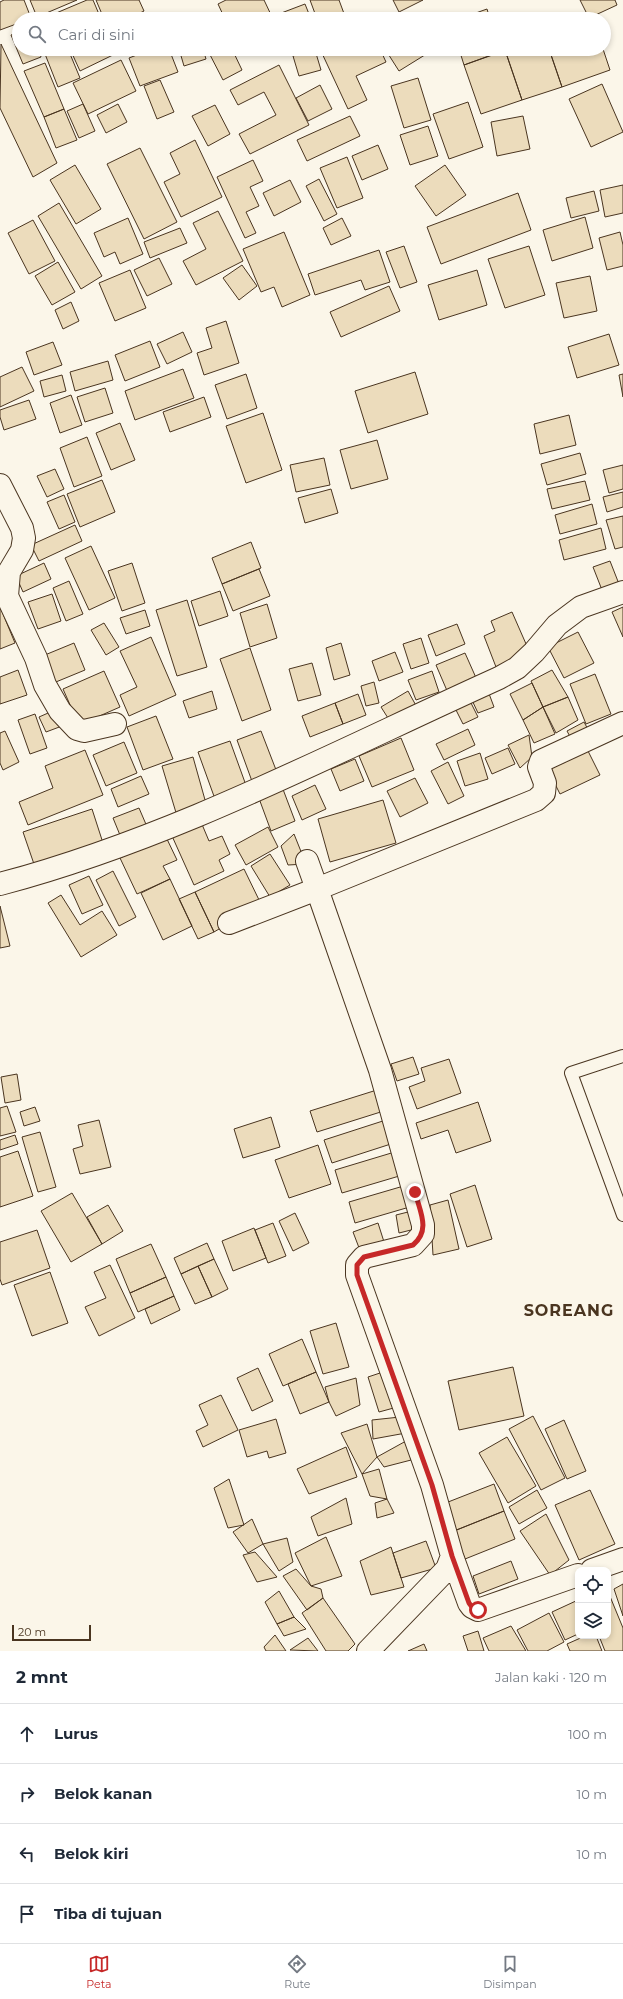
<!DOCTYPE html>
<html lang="id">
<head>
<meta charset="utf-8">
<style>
	body { margin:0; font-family:Montserrat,sans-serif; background:#f6f6f7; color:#1f2937 }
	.controls { position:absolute; right:12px; bottom:12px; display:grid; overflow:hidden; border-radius:8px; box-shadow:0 2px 6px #0003 }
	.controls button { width:36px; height:36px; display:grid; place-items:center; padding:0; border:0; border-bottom:1px solid #e0e1e3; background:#fff; color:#1f2937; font:20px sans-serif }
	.scale { position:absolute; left:12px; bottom:10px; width:79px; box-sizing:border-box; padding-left:4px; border:2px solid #4a3520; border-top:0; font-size:11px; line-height:14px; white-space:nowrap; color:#4a3520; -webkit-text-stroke:3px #fbf6e9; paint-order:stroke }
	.stop { position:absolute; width:12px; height:12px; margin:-9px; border:3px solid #c62828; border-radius:50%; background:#fff }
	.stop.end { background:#c62828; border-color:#fff; box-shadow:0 1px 4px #0008 }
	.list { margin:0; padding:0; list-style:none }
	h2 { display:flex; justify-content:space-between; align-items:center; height:52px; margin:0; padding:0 16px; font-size:17px }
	h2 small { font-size:13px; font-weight:400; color:#747a83 }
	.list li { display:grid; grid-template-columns:26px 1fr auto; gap:12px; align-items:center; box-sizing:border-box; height:60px; padding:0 16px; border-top:1px solid #e0e1e3 }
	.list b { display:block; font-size:15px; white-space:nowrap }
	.list em { font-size:13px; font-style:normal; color:#747a83 }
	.icon { flex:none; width:22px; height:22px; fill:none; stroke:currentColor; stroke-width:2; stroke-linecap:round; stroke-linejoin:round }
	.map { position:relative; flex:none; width:623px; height:1651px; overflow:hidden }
	.search { position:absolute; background:#fff; box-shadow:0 2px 6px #0003; left:12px; right:12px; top:12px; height:44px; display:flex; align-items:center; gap:10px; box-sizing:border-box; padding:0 14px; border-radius:22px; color:#747a83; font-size:15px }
	.sheet { height:292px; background:#fff }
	nav { display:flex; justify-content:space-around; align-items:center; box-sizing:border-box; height:56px; border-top:1px solid #e0e1e3; background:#fff; font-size:11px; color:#747a83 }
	nav a { display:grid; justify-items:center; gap:2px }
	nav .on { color:#c62828 }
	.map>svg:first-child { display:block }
	.building { fill:#ecdcbc; stroke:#4a3520 }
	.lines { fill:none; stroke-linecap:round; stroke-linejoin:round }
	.lane-casing { stroke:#4a3520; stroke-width:14 }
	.street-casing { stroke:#4a3520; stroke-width:24 }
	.lane { stroke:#fbf6e9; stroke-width:12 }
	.street { stroke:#fbf6e9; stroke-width:22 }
	.route { stroke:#c62828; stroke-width:5 }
	.labels { text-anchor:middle; stroke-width:3; stroke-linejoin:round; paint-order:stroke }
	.district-label { font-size:16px; font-weight:bold; letter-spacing:1px; fill:#4a3520; stroke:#fbf6e9 }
</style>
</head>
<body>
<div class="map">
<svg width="623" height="1651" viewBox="0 0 623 1651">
	<rect width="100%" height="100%" fill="#fbf6e9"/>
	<path class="building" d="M4,0H24L31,18L19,19V23L0,30V2Z
		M30,0H77L37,17Z
		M87,0H93L101,19H42Z
		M96,0H139L144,11L128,19H104Z
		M226,0H264L273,19H225L218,4Z
		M310,0H339L346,19H317Z
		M393,0H423L399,12Z
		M580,0H615L617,5L589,18Z
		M305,4L311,19H277L276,15Z
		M487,9L490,19H459Z
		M19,32V49H39L41,57L23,64L11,35Z
		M1,44L57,163L33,177L0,108Z
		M57,49H68L80,78L58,87L45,54Z
		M70,49H113L115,54L80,71Z
		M147,49H169L178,72L140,86L129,58L147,51Z
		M179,49H203L206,59L184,66Z
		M207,49H232L242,70L223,80Z
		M320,49H380L386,62L356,76L367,100L348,109Z
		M385,49H426L428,53L399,71Z
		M459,49H500L501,52L464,65Z
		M510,49H549L562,87L522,100L505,50Z
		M549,49H603L610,70L562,87Z
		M315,50L321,70L299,76L293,56Z
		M505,50L522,100L481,114L464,65Z
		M121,60L136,91L88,114L73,83Z
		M45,63L64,109L44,117L24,71Z
		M279,65L309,125L250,154L239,134L276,115L264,92L238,105L230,90Z
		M418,78L431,120L404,128L391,86Z
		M160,80L174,112L157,119L144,86Z
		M602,84L623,132L591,147L569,99Z
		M320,85L332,109L308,121L296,98Z
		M468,102L483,147L449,159L433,114Z
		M83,104L95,131L79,138L67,111Z
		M118,104L127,122L106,133L97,115Z
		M215,105L230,134L208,146L192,116Z
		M64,109L77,140L56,148L44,117Z
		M350,116L360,136L307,161L297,140Z
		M523,116L530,149L497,156L491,122Z
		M428,126L438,156L410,165L400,135Z
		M195,140L222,197L181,217L164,182L180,174L170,153Z
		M378,145L388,169L362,180L352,156Z
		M140,148L177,222L144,239L107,164Z
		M347,157L363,198L337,208L320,168Z
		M253,160L263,181L250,187L259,206L246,212L256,233L245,238L217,177Z
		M75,165L101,209L76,224L50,180Z
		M445,165L466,195L436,216L415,186Z
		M319,179L337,214L324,221L306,186Z
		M290,180L301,202L274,216L263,193Z
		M623,185V213L605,217L600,190Z
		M594,191L599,211L571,218L566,198Z
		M518,193L531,230L441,264L427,227Z
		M59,203L102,276L81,289L38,216Z
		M218,211L243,261L196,285L183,261L206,249L193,223Z
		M585,217L593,248L552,261L543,230Z
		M128,218L143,254L120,264L115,252L104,257L94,233Z
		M342,218L351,236L331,245L323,228Z
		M33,220L55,261L29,274L8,233Z
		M180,228L187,243L150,258L144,242Z
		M284,232L310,295L282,307L274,287L261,292L243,249Z
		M620,232L623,245V266L607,270L599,238Z
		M404,246L417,282L400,288L386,252Z
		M529,246L545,295L505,308L488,259Z
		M379,250L390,282L365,290L361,280L315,295L308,274Z
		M159,258L172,284L147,296L134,270Z
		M58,262L75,292L52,305L35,276Z
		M242,265L257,286L239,300L223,278Z
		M130,270L146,308L115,321L99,283Z
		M477,270L487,305L439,320L428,285Z
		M590,276L597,311L564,318L556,283Z
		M389,286L400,311L341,337L330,312Z
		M71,302L79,321L63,329L55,310Z
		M226,321L239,363L204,375L197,353L212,348L206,328Z
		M183,332L192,352L167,364L157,344Z
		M609,334L619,365L577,378L568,347Z
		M150,341L160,367L125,381L115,355Z
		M53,342L62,365L34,375L26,352Z
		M108,361L113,380L75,391L70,372Z
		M22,367L34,391L0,407V377Z
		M183,369L194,398L135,420L125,391Z
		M415,372L428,414L368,433L355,391Z
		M246,374L257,408L227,419L215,385Z
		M623,374V397L619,375Z
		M62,375L66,391L44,397L40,381Z
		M105,388L113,413L85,422L77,397Z
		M71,395L82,425L60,433L50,403Z
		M204,397L211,417L170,432L163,412Z
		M29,400L36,419L4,430L0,417V410Z
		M263,413L282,470L246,483L226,426Z
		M569,415L576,445L540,454L534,424Z
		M120,423L135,460L111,470L96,433Z
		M87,437L102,476L74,487L60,448Z
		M377,440L388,479L351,489L340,450Z
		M580,453L586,474L547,485L541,464Z
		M324,458L330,485L296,492L290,465Z
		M623,465V489L609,493L603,470Z
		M55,469L64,489L47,497L37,476Z
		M102,480L115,512L80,527L67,494Z
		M585,481L590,500L552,509L547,489Z
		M331,489L338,513L305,523L298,498Z
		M623,492V507L607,512L603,497Z
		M64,495L75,522L59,529L47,502Z
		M592,504L597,524L560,534L555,515Z
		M623,516V547L615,549L606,520Z
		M75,525L82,541L39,561L31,545Z
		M601,528L606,549L564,560L559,540Z
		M251,542L261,568L222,584L212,558Z
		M91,546L115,598L89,610L65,558Z
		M610,561L619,584L602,590L593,567Z
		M44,563L51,579L23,592L16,576Z
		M132,563L145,603L122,611L108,571Z
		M259,569L270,596L233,611L222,584Z
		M69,581L83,614L66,621L53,588Z
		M220,591L228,616L199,626L191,601Z
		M52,594L61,621L38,629L28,602Z
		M187,600L207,667L177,676L156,610Z
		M267,604L277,638L250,647L240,613Z
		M623,607V637L612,612Z
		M0,609H1L15,643L0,649Z
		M145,610L150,626L126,634L120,618Z
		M512,612L530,653L496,667L484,636L495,631L491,621Z
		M104,623L119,647L106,655L91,630Z
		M457,624L465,644L436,656L428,635Z
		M578,632L594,663L564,678L548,647Z
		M151,637L176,695L129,716L120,695L137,687L120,651Z
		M421,638L429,663L411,669L403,644Z
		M74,643L85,670L51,684L40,657Z
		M341,643L350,675L334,680L326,648Z
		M250,648L271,710L242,721L220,659Z
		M395,652L403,672L379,681L372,661Z
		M465,653L477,680L448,693L436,665Z
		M312,663L321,695L298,701L289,669Z
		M18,670L27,695L0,704V677Z
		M552,670L568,697L543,707L531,681Z
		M104,671L120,707L79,725L63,689Z
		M432,671L439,692L416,700L408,680Z
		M595,674L611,714L586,724L570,684Z
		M374,682L379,703L366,706L361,686Z
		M532,683L543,707L523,720L510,694Z
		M212,691L217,709L189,718L183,701Z
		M408,691L419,711L393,726L381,707Z
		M488,691L494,707L478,713L471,698Z
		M358,694L366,715L343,724L335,703Z
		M568,697L578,720L556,733L543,707Z
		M469,699L478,717L463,724L454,706Z
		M335,703L343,724L310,737L302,716Z
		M543,707L555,734L534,743L523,720Z
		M55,710L62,726L46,732L39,717Z
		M35,714L47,748L30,754L18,720Z
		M156,716L173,759L143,770L127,727Z
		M584,722L591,735L574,744L567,731Z
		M468,729L475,745L444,760L436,744Z
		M5,731L19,762L3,770L0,763V733Z
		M261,731L278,775L253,784L237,740Z
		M529,735L532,757L520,768L508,745Z
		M401,738L414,770L372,787L359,756Z
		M230,741L247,788L215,799L198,752Z
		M124,742L137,773L106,786L93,755Z
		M508,748L515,764L492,774L485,758Z
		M85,750L103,795L28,825L19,802L53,788L45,766Z
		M588,751L600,775L560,794L548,770Z
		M480,753L488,779L465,786L457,761Z
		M193,757L207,807L177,816L162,766Z
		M355,759L364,781L340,791L331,769Z
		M448,762L464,796L448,804L431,771Z
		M141,776L149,794L118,807L111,789Z
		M415,778L428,803L400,817L387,791Z
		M281,784L295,821L271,831L257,793Z
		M315,785L326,809L302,820L292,796Z
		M383,800L396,843L330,862L318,819Z
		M139,808L148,829L122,840L113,818Z
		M92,809L103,843L35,867L23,832Z
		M201,822L209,841L222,836L230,854L219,860L224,871L194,885L172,836Z
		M268,827L278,847L246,865L235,845Z
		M294,834L306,864L288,865L281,846Z
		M166,837L177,860L163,866L170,879L137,894L120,858Z
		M270,854L290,885L270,897L251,866Z
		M244,869L261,904L214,932L195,892Z
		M113,871L136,917L119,926L96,880Z
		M89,876L103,905L82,914L69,885Z
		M170,879L192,926L163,940L141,893Z
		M195,892L214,932L198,939L179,899Z
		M61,895L80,925L102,911L117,935L81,957L48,903Z
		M0,906L10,946L0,948Z
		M413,1057L419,1074L397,1081L391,1064Z
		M449,1059L461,1093L417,1109L409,1087L425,1081L421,1068Z
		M17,1074L21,1100L5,1103L1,1077Z
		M380,1089L387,1110L317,1132L310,1111Z
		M478,1102L491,1141L456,1153L448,1130L421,1139L416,1123Z
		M7,1106L16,1132L0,1136V1108Z
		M35,1107L40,1121L24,1126L20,1112Z
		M271,1117L280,1147L243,1158L234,1129Z
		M389,1119L397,1142L332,1163L324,1140Z
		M99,1120L111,1167L80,1174L73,1149L83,1146L78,1125Z
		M40,1132L56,1187L38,1192L22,1137Z
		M15,1135L18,1144L0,1150V1140Z
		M318,1145L331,1184L289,1198L275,1160Z
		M18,1151L33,1196L0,1207V1157Z
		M398,1151L406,1174L342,1193L335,1170Z
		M407,1185L413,1206L355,1223L349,1202Z
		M475,1185L492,1239L467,1247L450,1194Z
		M72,1193L102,1244L71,1262L41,1211Z
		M448,1200L459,1249L433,1255L430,1205Z
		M108,1205L123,1231L102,1244L87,1217Z
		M412,1211L415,1229L399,1233L396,1215Z
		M295,1213L309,1243L293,1251L279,1221Z
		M273,1223L286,1256L268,1263L255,1230Z
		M378,1223L385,1245L361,1253L353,1232Z
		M254,1228L266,1258L233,1271L222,1241Z
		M37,1230L50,1268L2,1285L0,1279V1242Z
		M207,1243L214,1259L181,1274L174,1258Z
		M151,1244L166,1277L130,1293L116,1259Z
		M214,1259L228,1289L212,1297L198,1266Z
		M110,1265L135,1318L99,1336L85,1307L106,1298L94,1272Z
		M198,1266L212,1297L195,1304L181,1274Z
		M50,1272L68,1323L32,1336L14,1285Z
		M166,1277L174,1296L138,1312L130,1293Z
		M174,1296L180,1310L151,1324L145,1309Z
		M336,1323L349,1367L323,1374L310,1331Z
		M302,1339L316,1372L283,1386L269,1354Z
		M513,1367L524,1416L459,1430L448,1381Z
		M258,1368L273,1401L252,1411L237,1378Z
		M316,1372L329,1402L300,1414L288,1384Z
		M383,1372L401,1406L379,1412L368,1377Z
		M356,1378L360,1405L336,1416L329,1402L325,1387Z
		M221,1395L238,1430L203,1447L196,1431L208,1425L199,1405Z
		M533,1416L565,1478L541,1490L509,1429Z
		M400,1417L406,1433L373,1439L372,1420Z
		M276,1419L286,1453L269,1458L267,1451L247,1457L239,1430Z
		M564,1420L586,1471L567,1479L545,1429Z
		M367,1424L377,1457L362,1474L341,1433Z
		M507,1437L536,1486L508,1503L479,1453Z
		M406,1441L415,1459L384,1467L377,1457Z
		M346,1447L357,1477L309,1494L297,1469Z
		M379,1469L387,1499L370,1496L362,1474Z
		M229,1479L244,1525L228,1528L214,1488Z
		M494,1484L504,1511L454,1531L443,1504Z
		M537,1490L547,1508L519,1524L509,1507Z
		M590,1490L615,1544L579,1560L555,1505Z
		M346,1498L352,1524L318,1536L311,1517Z
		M387,1499L394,1513L377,1518L375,1503Z
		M504,1511L515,1539L465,1559L454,1531Z
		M546,1514L569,1560L550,1575L520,1531Z
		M252,1519L263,1544L248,1553L233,1532Z
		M326,1537L342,1576L311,1586L295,1553Z
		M287,1538L293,1562L279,1571L263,1544Z
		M426,1541L436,1568L401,1578L393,1553Z
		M391,1547L404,1587L371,1595L360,1561Z
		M255,1552L277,1577L257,1582L243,1555Z
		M511,1561L518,1579L479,1594L473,1576Z
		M296,1569L311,1586L321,1589L323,1598L307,1610L283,1576Z
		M623,1584V1616L614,1589Z
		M279,1591L294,1617L277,1624L265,1602Z
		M608,1594H609L623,1628V1651H605L599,1636H608Z
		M323,1598L355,1644L348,1651H326L302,1613Z
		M578,1600V1634L565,1640L552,1612Z
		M549,1613L564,1642L547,1651H528L517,1630Z
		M294,1617L306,1629L284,1636L277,1624Z
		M511,1626L526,1651H489L483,1638Z
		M478,1631L484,1651H468L463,1636Z
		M275,1635L286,1651H266L264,1647Z
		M585,1636H596L602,1651H570L567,1644Z
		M308,1638L318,1651L290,1650Z
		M424,1644L427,1651H408Z"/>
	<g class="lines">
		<g class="lane-casing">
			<path id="lane" d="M623,1056L571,1073L623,1215"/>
		</g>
		<g class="street-casing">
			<path id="street" d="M0,485L22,528L24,538L22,550L9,572L7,596L36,658L45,685L60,711L77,729L84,731L115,724
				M0,884C174,838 335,752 499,678L517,668L534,652L557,625L581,607L623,592
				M229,923L317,889L307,861
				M452,1556L469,1603L472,1607L478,1610L578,1575
				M592,1570L623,1559
				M368,1651L447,1569L452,1556L432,1485L357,1275V1265L364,1257L413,1245L423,1234V1225L380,1070L317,889L536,800L544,793L545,783L539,767L541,761L623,723"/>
		</g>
		<use href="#lane" class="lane"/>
		<use href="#street" class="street"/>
	</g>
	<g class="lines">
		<path class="route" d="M415,1192C420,1212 431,1230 413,1245L364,1257L357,1265V1275L432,1485L452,1556L469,1603L472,1607L478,1610"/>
	</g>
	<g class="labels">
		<g class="district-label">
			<text x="569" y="1316">SOREANG</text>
		</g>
	</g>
</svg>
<div class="controls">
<button><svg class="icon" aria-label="locate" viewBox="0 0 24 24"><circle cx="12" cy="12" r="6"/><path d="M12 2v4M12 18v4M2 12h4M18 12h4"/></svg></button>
<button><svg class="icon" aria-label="layers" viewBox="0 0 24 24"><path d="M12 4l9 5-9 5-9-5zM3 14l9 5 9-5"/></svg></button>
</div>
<div class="scale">20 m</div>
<div class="stop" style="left:478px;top:1610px"></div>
<div class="stop end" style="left:415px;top:1192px"></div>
<div class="search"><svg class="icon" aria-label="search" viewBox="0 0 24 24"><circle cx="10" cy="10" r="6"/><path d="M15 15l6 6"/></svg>Cari di sini</div>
</div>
<section class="sheet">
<h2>2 mnt<small>Jalan kaki · 120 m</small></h2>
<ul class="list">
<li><svg class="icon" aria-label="ahead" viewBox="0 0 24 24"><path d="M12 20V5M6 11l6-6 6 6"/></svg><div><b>Lurus</b></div><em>100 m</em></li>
<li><svg class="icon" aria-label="right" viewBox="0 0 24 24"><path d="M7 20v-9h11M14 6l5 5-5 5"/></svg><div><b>Belok kanan</b></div><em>10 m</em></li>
<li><svg class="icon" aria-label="left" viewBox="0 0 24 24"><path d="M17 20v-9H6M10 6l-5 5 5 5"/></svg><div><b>Belok kiri</b></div><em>10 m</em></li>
<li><svg class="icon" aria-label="arrive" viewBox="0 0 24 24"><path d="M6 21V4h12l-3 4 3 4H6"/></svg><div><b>Tiba di tujuan</b></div></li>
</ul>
</section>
<nav>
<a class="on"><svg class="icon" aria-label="map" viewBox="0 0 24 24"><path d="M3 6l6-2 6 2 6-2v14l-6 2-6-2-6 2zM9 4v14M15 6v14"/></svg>Peta</a>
<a><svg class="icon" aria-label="directions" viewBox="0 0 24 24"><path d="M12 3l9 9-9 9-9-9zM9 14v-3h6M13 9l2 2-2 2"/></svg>Rute</a>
<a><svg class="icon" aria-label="saved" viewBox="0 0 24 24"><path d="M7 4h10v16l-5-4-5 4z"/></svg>Disimpan</a>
</nav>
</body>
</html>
